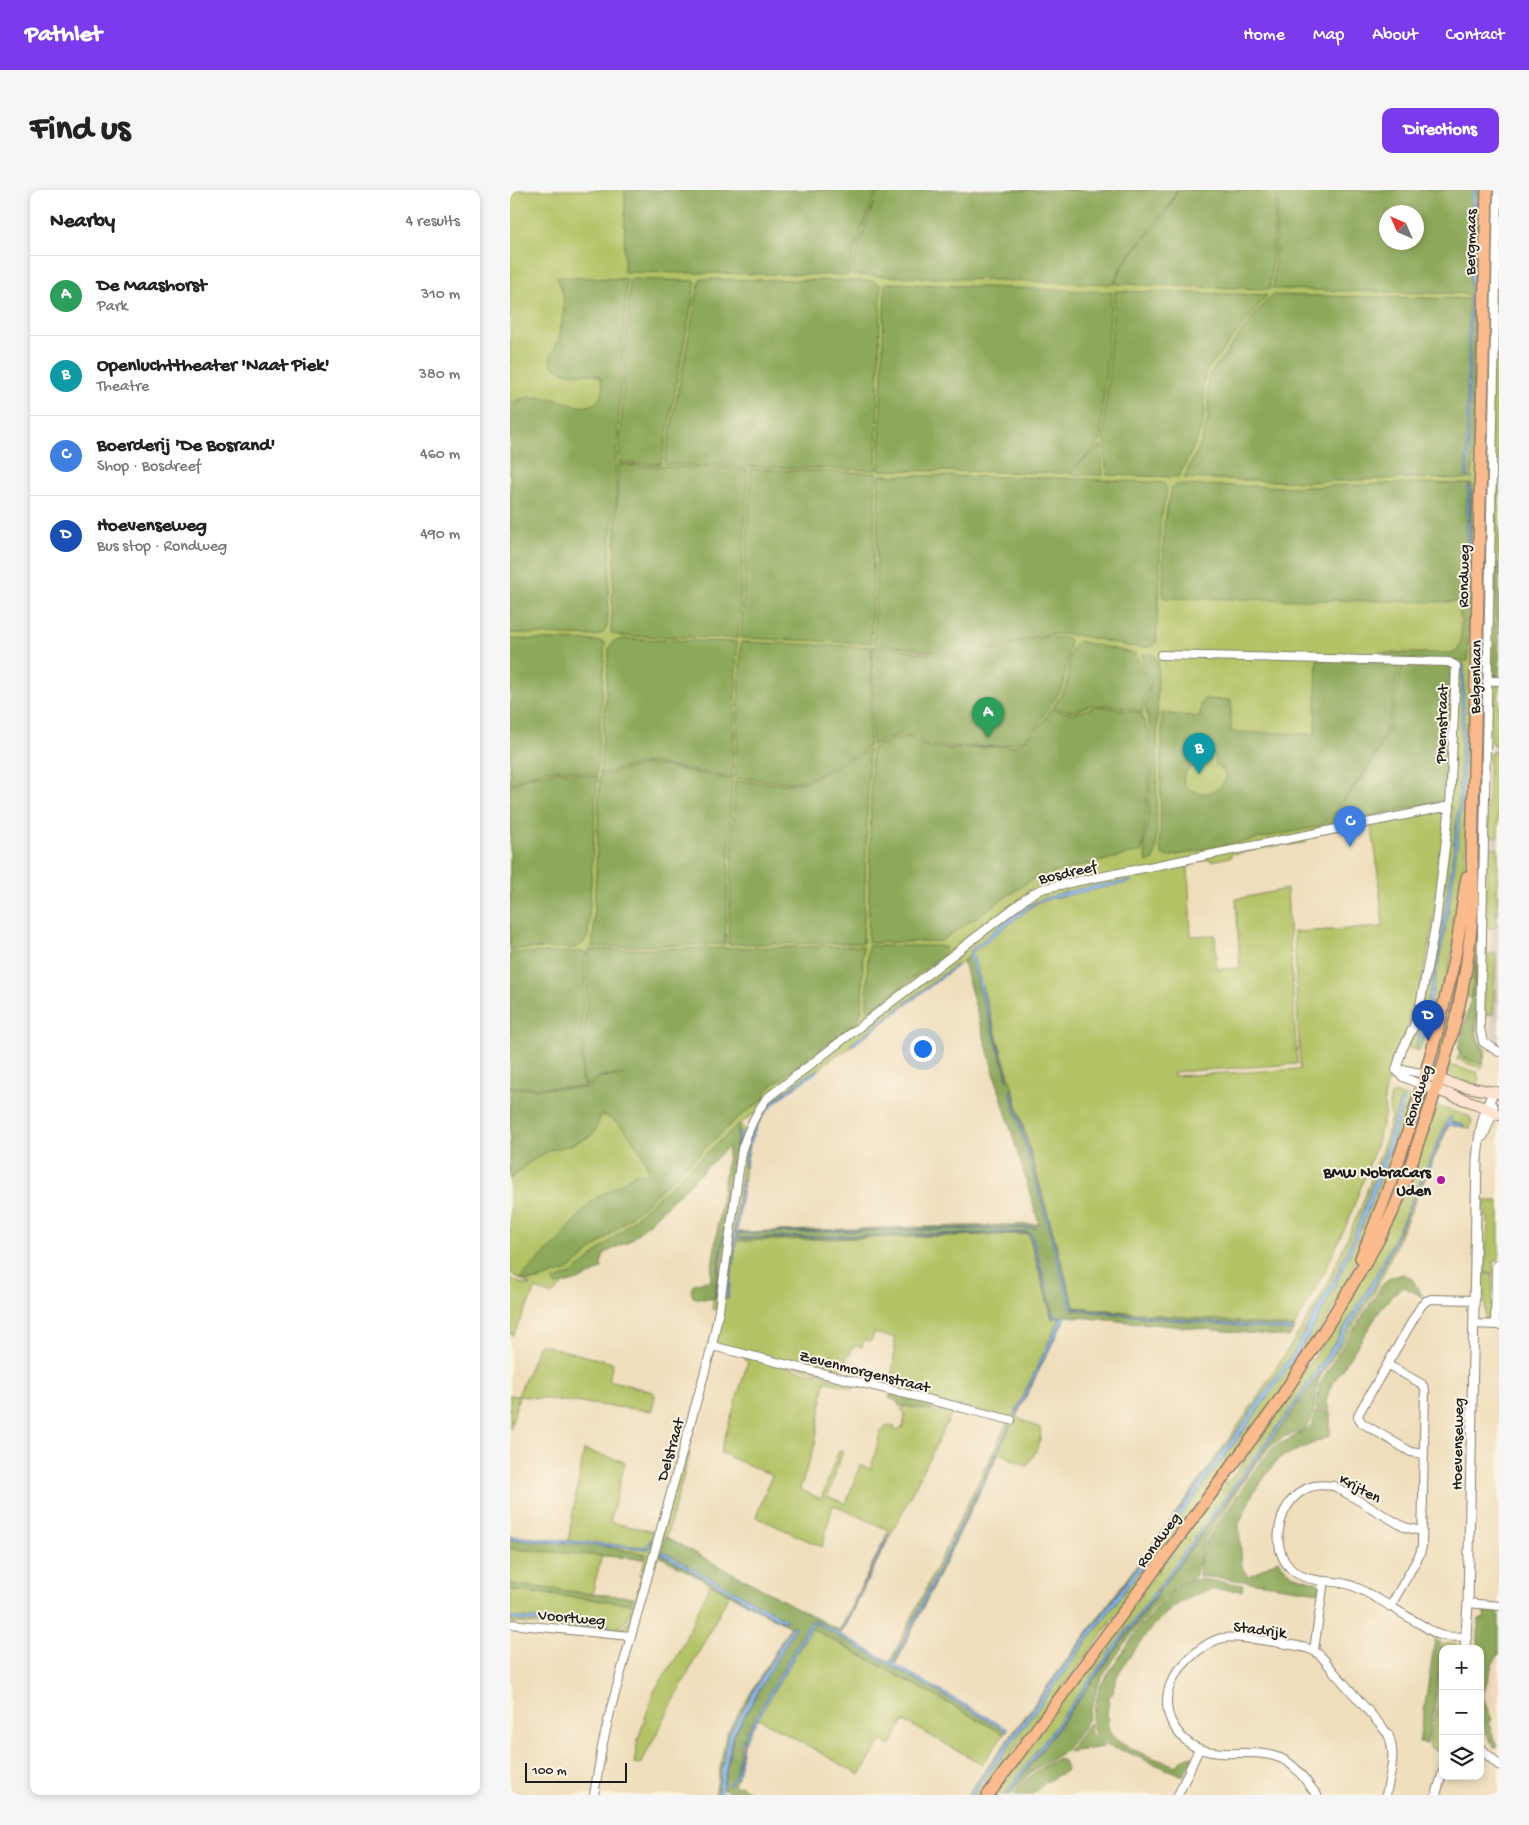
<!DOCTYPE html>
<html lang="en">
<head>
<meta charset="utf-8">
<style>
	body { margin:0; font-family:"Gochi Hand",sans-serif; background:#f6f6f6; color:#222 }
	.controls { position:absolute; right:15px; bottom:15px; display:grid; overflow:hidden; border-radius:10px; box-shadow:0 2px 8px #0003 }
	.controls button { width:45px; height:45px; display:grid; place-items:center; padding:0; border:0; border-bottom:1px solid #e0e0e0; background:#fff; color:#222; font:25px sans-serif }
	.compass { position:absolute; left:869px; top:15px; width:45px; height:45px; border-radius:50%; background:#fff; box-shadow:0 2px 8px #0003; rotate:315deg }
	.scale { position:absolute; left:15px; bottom:12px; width:102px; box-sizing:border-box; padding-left:5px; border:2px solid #1c1c1c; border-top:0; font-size:14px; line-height:18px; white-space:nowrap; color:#1c1c1c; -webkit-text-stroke:4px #fcf5e5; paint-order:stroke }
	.you { position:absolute; left:412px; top:858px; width:18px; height:18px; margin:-12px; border:4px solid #fff; border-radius:50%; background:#1a73e8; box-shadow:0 0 0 8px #1a73e833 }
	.badge { display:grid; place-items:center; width:32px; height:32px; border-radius:50%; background:#7c3aed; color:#fff; font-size:16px; font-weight:700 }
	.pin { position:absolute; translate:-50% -41px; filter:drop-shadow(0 1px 2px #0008) }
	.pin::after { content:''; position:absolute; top:26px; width:18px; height:15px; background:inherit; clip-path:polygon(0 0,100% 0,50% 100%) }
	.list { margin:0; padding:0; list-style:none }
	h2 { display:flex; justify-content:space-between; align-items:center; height:65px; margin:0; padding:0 20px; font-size:21px }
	h2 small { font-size:16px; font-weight:400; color:#767676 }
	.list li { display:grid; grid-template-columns:32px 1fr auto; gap:15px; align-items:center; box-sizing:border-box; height:80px; padding:0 20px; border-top:1px solid #e0e0e0 }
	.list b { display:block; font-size:19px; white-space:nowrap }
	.list p { margin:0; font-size:16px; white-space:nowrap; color:#767676 }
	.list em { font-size:16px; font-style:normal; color:#767676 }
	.icon { flex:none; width:28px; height:28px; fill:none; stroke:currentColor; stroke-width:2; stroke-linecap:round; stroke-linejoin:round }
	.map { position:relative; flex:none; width:989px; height:1605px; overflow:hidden; border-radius:10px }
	header { display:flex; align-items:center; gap:30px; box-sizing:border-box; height:70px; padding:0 25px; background:#7c3aed; color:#fff }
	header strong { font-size:24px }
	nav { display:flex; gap:28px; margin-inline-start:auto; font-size:18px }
	.intro { display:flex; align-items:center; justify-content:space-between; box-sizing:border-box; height:120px; padding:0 30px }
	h1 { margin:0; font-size:35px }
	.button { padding:12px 22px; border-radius:10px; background:#7c3aed; color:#fff; font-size:18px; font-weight:700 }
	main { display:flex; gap:30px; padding:0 30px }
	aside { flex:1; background:#fff; border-radius:10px; box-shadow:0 2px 8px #0003 }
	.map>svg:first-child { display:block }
	.built { fill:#efd6bb }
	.industrial { fill:#cdc2b9 }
	.green { fill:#b2c265; stroke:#676f40; fill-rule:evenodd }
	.forest { fill:#8da85a; stroke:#54623b; fill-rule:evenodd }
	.water { fill:#82b4ef; stroke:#4f6886 }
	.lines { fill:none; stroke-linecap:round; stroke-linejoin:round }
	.minor-casing { stroke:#867d6c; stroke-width:10 }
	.tertiary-casing { stroke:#867d6c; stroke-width:11 }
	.secondary-casing { stroke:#867d6c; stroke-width:12 }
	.primary-casing { stroke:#867d6c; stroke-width:14 }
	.minor { stroke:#fff; stroke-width:8 }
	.tertiary { stroke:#fff; stroke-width:9 }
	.secondary { stroke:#fde4d1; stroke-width:10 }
	.primary { stroke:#fbbb8c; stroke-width:11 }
	.poi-dot { fill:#b5179e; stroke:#fcf5e5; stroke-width:2 }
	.labels { text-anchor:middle; stroke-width:4; stroke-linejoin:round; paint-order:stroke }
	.street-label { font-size:16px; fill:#1c1c1c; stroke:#fcf5e5 }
	.poi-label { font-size:16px; font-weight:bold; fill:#1c1c1c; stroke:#fcf5e5; text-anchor:end }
</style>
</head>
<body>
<header>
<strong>Pathlet</strong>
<nav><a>Home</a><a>Map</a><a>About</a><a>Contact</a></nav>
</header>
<div class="intro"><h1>Find us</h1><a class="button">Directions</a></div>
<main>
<aside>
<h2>Nearby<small>4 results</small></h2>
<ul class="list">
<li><span class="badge" style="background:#2e9e5b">A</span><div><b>De Maashorst</b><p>Park</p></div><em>310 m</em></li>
<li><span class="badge" style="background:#0f9aa8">B</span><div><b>Openluchttheater 'Naat Piek'</b><p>Theatre</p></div><em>380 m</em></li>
<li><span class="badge" style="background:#3f7fe0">C</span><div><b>Boerderij 'De Bosrand'</b><p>Shop · Bosdreef</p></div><em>460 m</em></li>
<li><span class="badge" style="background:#1a4fb4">D</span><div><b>Hoevenseweg</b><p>Bus stop · Rondweg</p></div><em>490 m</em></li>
</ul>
</aside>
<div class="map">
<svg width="989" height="1605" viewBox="0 0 989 1605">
	<rect width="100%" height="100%" fill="#fcf5e5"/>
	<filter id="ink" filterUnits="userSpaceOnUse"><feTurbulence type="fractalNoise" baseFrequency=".02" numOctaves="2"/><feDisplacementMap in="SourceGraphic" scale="10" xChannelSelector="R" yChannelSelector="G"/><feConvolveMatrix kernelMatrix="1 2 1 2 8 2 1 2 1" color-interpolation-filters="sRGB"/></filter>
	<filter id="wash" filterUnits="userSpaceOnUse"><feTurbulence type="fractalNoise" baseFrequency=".0096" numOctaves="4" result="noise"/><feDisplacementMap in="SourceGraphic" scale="20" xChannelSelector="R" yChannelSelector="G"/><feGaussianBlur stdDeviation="1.12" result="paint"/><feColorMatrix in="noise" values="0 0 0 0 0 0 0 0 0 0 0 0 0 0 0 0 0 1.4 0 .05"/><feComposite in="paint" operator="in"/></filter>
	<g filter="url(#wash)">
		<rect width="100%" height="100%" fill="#efdebc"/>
		<path class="built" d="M989,1464V1523L976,1515L973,1505L982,1475Z"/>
		<path class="industrial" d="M989,552V856L981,851L983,553Z"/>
		<path class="green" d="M0,0H989V481H984L983,484L989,485V487L983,486L981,480H975L967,844L969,851L976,860L972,878L952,872V870L949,869L947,871L950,860L951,866L956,869L972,874L974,861L966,848L965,841L967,758L961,808L956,807L965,721L971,480H963L960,499V524L961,561L953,698L945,754L923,834H919L910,861L899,858L897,856C910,829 915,801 921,772C931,721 938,669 942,617L793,646L755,655L793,648L797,652L779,655L778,653L725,664V662L721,664V667L701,671L700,669L682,673V675L678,677L681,746L705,745L707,779L730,778L726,709L777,699L787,874L664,882V886L790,879L784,742L873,737L866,665L861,635L926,621L932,622L937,629L922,740L906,819L888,861L879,893H877L874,909L875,923L867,953L839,1029L814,1083L784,1137L564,1117L462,763L447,776L446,775L340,855L341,857L330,865L328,864L314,874L309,880L307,879C276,901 244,918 237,958C234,974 235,987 232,1004L234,989H232L216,1108H218L227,1051L519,1044L542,1129L551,1127L504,1225L505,1227L556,1126L506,1227L530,1238C533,1253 524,1264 517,1276L489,1263L385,1475L501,1235L382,1473L380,1472L498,1231H501L502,1229L344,1191V1189L382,1197L385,1148L364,1143L361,1151L354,1150L352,1157L345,1155L327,1184L340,1188L339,1190L210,1156L206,1152L234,962L239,942L252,918L230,934L235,940L229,965L207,1120L202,1119L204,1107H206L225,969L231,942L229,941V935L42,1105L26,1099L3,1145L0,1144V1088L15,1095H20L0,1083ZM876,22H906V52H876ZM950,615L940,710L933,750L918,821L907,858L906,857L928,768L939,700L948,616Z
			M989,493V554H982L980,552V497Z
			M982,562H989L988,647L982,646L977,642L979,564Z
			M981,658H988L986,738H978L975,736L977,662Z
			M958,705L959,742L933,867L927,866L948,781Z
			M976,764H986L983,824L974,825L975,766Z
			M938,875L967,882L969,889L968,894C954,891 939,892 938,875Z
			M883,903L906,909L855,1052L829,1109L773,1199L526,1534C506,1556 487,1579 472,1605H463L728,1248L782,1171L852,1036L892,916L890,910L876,958L846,1040L828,1082L783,1163L717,1256L457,1605L694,1284L735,1226L790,1141L815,1099L851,1017L877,945L881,927L879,916L881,905Z
			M927,916L961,927L960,930H962L960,938L939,935L866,1100L826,1164L497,1605L739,1280L863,1099L938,934L954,935L940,932L941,928L939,927C913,984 889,1044 858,1099C835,1137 811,1174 786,1211L494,1605H483L705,1304L725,1284L750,1249L766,1223L816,1150L850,1090L904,980Z
			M973,1009V1084H983L982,1128L980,1131H975V1105L967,1104L969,1010Z
			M975,1011H989V1071H984L983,1083H975L978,1028L976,1027Z
			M29,1154L103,1173L99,1190L143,1202L145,1205L142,1221L9,1206L0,1240V1205L8,1206Z
			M235,1166L343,1194L344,1199L315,1191L305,1254L290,1299L311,1309L329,1260L333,1261L318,1306L336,1314L350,1275L361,1279L371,1240H374L375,1236L379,1237L384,1235L385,1240H387L393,1237L395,1224L391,1219L396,1216L429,1222L431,1215L462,1222L458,1226L442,1223L332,1442L379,1345L329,1441L379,1340L323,1315L312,1357L246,1327L262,1285L210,1263L238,1171L234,1169Z
			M74,1260L115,1272L100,1332L145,1342L148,1335L149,1337L137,1379L131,1380L137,1364L85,1355L137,1359H139L142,1349L140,1350L138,1356L136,1357L58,1351Z
			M177,1262L180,1263L153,1359L149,1362L145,1374L143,1372L174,1263Z
			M0,1359L92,1365L82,1404L0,1394Z
			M130,1383L133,1385L135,1387C131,1403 127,1436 111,1441L0,1433V1430L100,1438L99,1435L0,1427V1400L122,1414C119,1424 119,1434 107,1436L106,1438L114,1437L120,1430L133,1386L129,1385Z
			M200,1394L219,1404L131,1574L124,1573L128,1549L144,1501L168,1465Z
			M280,1437L218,1545L207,1605H205L216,1544Z
			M301,1438L494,1544L472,1574L394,1531L380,1556L371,1551L350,1585L248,1528Z
			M934,1454H946V1459H933V1562L921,1558L919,1556L928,1513L932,1457Z"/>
		<path class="forest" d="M115,0H366L344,61L339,85H329L114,82Z
			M368,0H666L659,16L612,74L604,94L342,85L347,61Z
			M667,0H767L760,99L605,94C616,57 657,35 667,0Z
			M770,0H962L960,93L964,102L967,0L965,104L763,99C766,66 765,33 770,0ZM876,22H906V52H876Z
			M47,87L117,89L106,272V312L101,341L97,436L93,443L86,446L0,443V213C9,208 27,206 38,208C55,210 79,227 91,206C94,200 93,193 90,187C71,179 59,190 41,174V165L49,150L54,120L53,105Z
			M120,89L186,91L151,274L109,273Z
			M190,89L363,91L371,95L366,280L154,274Z
			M375,93L602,102L590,252L576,267L555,283L369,280Z
			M605,101L757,105L697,180C690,196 697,213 693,230C689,251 677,268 669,287L597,285L593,250Z
			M762,105L959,109L956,287L958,288L961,109H965L962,289L902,288L797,292L674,288L691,253L698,228V189L700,184L743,127Z
			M591,255L593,285L558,284Z
			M109,275L238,279L228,448L111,446L101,443Z
			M241,279L366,283L361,453L231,448Z
			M369,285L551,288L653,293L655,295L657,301L650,332V383L646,453L642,457C613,460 579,443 548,444C521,444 497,457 470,461C439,467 396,457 364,453Z
			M903,293L962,294L958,471L860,468V463H943C946,462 948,460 949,458C953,450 951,419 947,412L653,408L654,332L661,302L662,298L666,295L796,297ZM960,295L958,411L956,409L958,296Z
			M989,372V485H983L986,377Z
			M536,447L558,448L560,451L553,497L522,542L513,550L491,556L439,557L417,554L396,543L378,548L362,555L363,456C394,458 435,469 464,465C489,462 511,450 536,447Z
			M0,449L90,451L95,453L87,584C78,584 70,582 60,580C40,577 18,584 0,594Z
			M113,449L227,452L222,588L144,573L130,574L90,584L99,458L104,451Z
			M568,451L626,464L639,497C635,506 631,514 633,523C628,519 588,513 580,515C575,516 571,520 566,521C558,522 550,519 543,517C547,510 553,504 556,497C561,482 555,463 568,451Z
			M231,452L362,457L359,557L296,590L281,592L225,588Z
			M632,464L644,465L648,471L646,661L644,670L637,672L634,656L638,632L642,571L639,533L635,517L641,494L633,476Z
			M807,470L889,472C885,504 879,540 863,568C849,592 829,614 812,636L657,667L652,664L650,657L652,523L690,527L691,514L694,509L721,510V542L805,544ZM695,559C703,562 705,566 706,575L714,581L716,585C713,613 664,605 675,583C678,579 680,578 685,577C683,568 685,561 695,559Z
			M892,473L934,474L941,479L937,610L817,635C831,611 852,590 866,566C882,538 887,504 892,473Z
			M588,516L630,523C647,545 635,632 632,661L526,687L431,751L358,753L362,558L378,551L396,546L415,556L438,559L503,556C522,550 531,534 542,518C549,521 559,525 567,523C575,521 580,517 588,516Z
			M359,560L353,753L218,754L225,591L275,594L296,592Z
			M135,575L152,576L222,590L215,754L81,757L83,752L90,586Z
			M50,581L80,586H87L78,746L73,753L65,758L0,759V596L20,586Z
			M353,756L352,817L349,830L264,894L256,902L254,909L225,930L142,1008L59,1080L28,1090L17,1091L10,1088L34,1064L46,1054L76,1017L86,1008L107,996L123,984H133L139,981C133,963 112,928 91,925L85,941L81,946L58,956L40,960L19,973L12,980L0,989V899L78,898L91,887L114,885L90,886L79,895L75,894L72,889L79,760Z
			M358,756H425L435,757L436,763L359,821L357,818Z
			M967,756L965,841L966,849L974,861L972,874L956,869L951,866L950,860H948L961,808Z
			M76,762L72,826L71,889L76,897H0V763Z
			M462,764L502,896L564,1117L784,1137L785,1138L779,1147L556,1126L545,1127L522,1046L519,1042L230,1048V1049L518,1043L520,1045L543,1128H551L542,1129L519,1045L516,1044L227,1051L228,1042L529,1034L486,890L453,772L460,766L498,890ZM524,982L563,1118L782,1140L661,1130L563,1120L561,1117ZM526,1037V1038L229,1043H230Z
			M229,934L204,1109H192L183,1107L181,1101L184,1094L194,1091L200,1092L219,956L121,1050L95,1063L91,1073L92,1078C78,1088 62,1093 45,1095L43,1091L63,1083L81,1068Z
			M893,1084L902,1089L913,1107L892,1096L873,1116L820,1198L816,1211L820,1220L806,1219L809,1196L816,1183L873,1094L880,1088Z
			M814,1180L809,1189L806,1200L804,1219L801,1231L796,1238L790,1242L773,1247L759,1258L744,1276L694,1350L685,1387L666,1397L641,1420L614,1454L589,1492L578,1529L564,1550L555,1561L528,1577L519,1584L501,1605H498Z
			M380,1203L420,1212L423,1215L421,1221L396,1216H389L387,1211L379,1208Z
			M806,1221L820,1222V1246L769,1268L743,1303L729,1334L732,1377L738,1387L768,1370L782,1385L808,1393L810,1395L809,1402L711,1388L689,1386L690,1372L696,1351L746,1278L764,1257L798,1239L803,1233Z
			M156,1347L330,1441L328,1444L304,1431H301L231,1553L225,1587L218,1596L228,1586L233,1555L237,1547L304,1432L497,1541L494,1544L301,1438L237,1547L233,1555L228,1588L223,1594L225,1597L230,1595L244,1605H232L225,1600L223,1601L228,1605L213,1599L223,1547L284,1436L280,1437L149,1366L150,1363L272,1432L274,1433L276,1430L152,1361Z
			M0,1349L85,1355L135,1364L134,1369L0,1359Z
			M690,1389L733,1395L732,1401C720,1400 708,1398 697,1401C664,1409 642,1436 623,1462C614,1476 604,1485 603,1503L599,1507C598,1517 595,1532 600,1542C608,1558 649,1569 666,1576C671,1570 676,1567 684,1566L673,1586L614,1561L600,1557L592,1553L585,1545L581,1532L590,1496L628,1439L646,1418L663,1401L682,1390Z
			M0,1394L82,1404L124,1407L122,1414L0,1400Z
			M977,1418L989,1421V1464L982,1475L973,1505L974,1510L982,1530L978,1532L988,1557H984L970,1531V1459H968V1432L969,1429L975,1428V1420Z
			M925,1449L931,1453C928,1487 926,1521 917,1554L909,1553Z
			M579,1533L581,1543L594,1557L558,1562Z
			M549,1568L554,1571L557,1580L535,1593L521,1605H504C515,1589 531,1575 549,1568Z"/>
		<path class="water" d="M962,0H966L963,103L961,102L960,93Z
			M959,104H961L958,288L956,287Z
			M960,295L959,412L956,410L958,296Z
			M952,473L954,474C954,521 955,568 951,615C946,676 937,737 924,796C921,810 914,848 907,858L906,857L928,768L942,673L948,618L951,563Z
			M621,690V692L539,709L525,714L462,762L498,891L459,765L461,760C482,743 505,721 530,710C555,700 594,694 621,690Z
			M446,775V777L345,854L341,857L340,855Z
			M308,879V881C264,913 244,920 236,977H234C240,935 247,922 282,897C290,891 299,883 308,879Z
			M501,899L563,1118L662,1129L782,1139V1141L661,1130L561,1119L500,901Z
			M891,908L894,909C886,943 875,975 863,1007C845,1054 824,1101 799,1145C777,1181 752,1214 728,1248L463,1605H459L717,1256L783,1163L828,1082L846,1040L876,958Z
			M939,927H942L940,932L954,935V937L938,935L863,1099L819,1170L497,1605H494L786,1211C811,1174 836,1137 858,1099C889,1044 913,984 939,927Z
			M229,941L232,942L227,956L205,1107L224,968Z
			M232,989H234L218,1109L216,1108Z
			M527,1037L526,1038L229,1043Z
			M519,1042L522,1046L543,1125L555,1127L505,1227L504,1225L551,1127L543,1128L519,1043L229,1048Z
			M501,1235L384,1474L498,1539L497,1541L304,1432L237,1547L233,1555L228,1586L219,1595H217L225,1587L234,1548L301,1431L304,1430L329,1443L378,1345L379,1346L330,1444L382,1473L499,1236Z
			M0,1346L136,1357L138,1356L141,1349H143L140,1358L137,1359L0,1349Z
			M150,1361H152L275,1429V1432H273L152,1364Z
			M0,1427L99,1435L100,1437L98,1438L0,1430Z
			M283,1435L285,1436L284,1439L222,1547L211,1605H207L218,1545Z"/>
	</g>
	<g filter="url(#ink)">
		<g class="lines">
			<g class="minor-casing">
				<path id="minor" d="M988,0L970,838L973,852L989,862
					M651,465L939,472L946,476L940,616L926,732L909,820L903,838L892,860L886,880
					M977,491H989
					M886,880L893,887L912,895
					M886,880H896L915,884
					M964,1134L989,1135
					M985,1135L986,1077L989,1074
					M202,1156L501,1230
					M878,1175L912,1194L915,1199L912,1356L910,1364L880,1417
					M914,1264L901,1262L852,1233L848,1227L849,1223L911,1116L916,1111L921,1109L965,1110
					M912,1341L894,1337L824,1296C813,1295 803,1294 794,1300C768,1314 759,1358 781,1379C798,1395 823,1388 843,1396C864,1405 889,1422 910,1434C916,1437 923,1443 930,1445C937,1448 948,1446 957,1447
					M958,1413L989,1416
					M0,1434L120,1446
					M804,1460L814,1391
					M84,1605L92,1557L101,1518L202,1156L209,1120L232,959C238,940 245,924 256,909L523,703L535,698L940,616
					M668,1605L689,1559
					M807,1605C796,1592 786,1574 770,1568C733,1553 687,1582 661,1531C657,1523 656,1511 658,1502C662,1481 692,1452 713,1448C725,1445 790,1455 802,1460C810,1463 818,1474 823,1481C842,1502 860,1523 878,1544C887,1564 880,1584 876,1605
					M926,1605L933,1581"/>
			</g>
			<g class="tertiary-casing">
				<path id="tertiary" d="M973,946L983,922V916
					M955,1459L958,1413L967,970C969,945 972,924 984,901
					M970,1558L989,1575"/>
			</g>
			<g class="secondary-casing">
				<path id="secondary" d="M915,884L942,894L989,903
					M912,895L967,914L989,925"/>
			</g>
			<g class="primary-casing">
				<path id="primary" d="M851,1068C892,972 922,871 944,770C950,742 952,714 957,687
					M478,1605L763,1220C788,1182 812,1144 836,1105C852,1078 869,1052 882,1023C895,996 903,966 913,938C943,851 968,761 962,668L977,0"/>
			</g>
			<use href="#minor" class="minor"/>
			<use href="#tertiary" class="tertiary"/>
			<use href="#secondary" class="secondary"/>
			<use href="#primary" class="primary"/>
		</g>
	</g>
	<circle class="poi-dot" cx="931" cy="990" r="5"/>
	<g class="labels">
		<g class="street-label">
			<text transform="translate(959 52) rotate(-89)" y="6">Bergmaas</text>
			<text transform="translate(952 386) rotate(-89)" y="6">Rondweg</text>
			<text transform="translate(964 487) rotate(-89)" y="6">Belgenlaan</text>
			<text transform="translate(930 534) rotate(-88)" y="6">Pnemstraat</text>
			<text transform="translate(557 681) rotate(-13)" y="6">Bosdreef</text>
			<text transform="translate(906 905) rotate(-72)" y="6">Rondweg</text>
			<text transform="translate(355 1180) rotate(14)" y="6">Zevenmorgenstraat</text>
			<text transform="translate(946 1254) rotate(-89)" y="6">Hoevenseweg</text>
			<text transform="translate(159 1259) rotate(-74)" y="6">Delstraat</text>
			<text transform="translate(851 1297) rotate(28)" y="6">Krijten</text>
			<text transform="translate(647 1349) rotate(-54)" y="6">Rondweg</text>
			<text transform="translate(62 1426) rotate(5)" y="6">Voortweg</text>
			<text transform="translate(750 1438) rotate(7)" y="6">Stadrijk</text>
		</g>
		<g class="poi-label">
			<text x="921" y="987">BMW NobraCars<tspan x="921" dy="18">Uden</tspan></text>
		</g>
	</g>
</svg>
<div class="controls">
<button>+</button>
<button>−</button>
<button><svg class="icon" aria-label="layers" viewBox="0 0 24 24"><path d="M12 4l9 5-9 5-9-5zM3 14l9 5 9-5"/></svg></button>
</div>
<svg class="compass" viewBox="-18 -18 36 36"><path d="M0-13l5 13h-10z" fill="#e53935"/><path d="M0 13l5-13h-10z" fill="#767676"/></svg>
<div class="scale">100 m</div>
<div class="you"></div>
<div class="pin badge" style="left:478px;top:548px;background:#2e9e5b">A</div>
<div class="pin badge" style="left:689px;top:584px;background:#0f9aa8">B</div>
<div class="pin badge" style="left:840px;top:657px;background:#3f7fe0">C</div>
<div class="pin badge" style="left:918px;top:851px;background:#1a4fb4">D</div>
</div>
</main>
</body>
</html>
